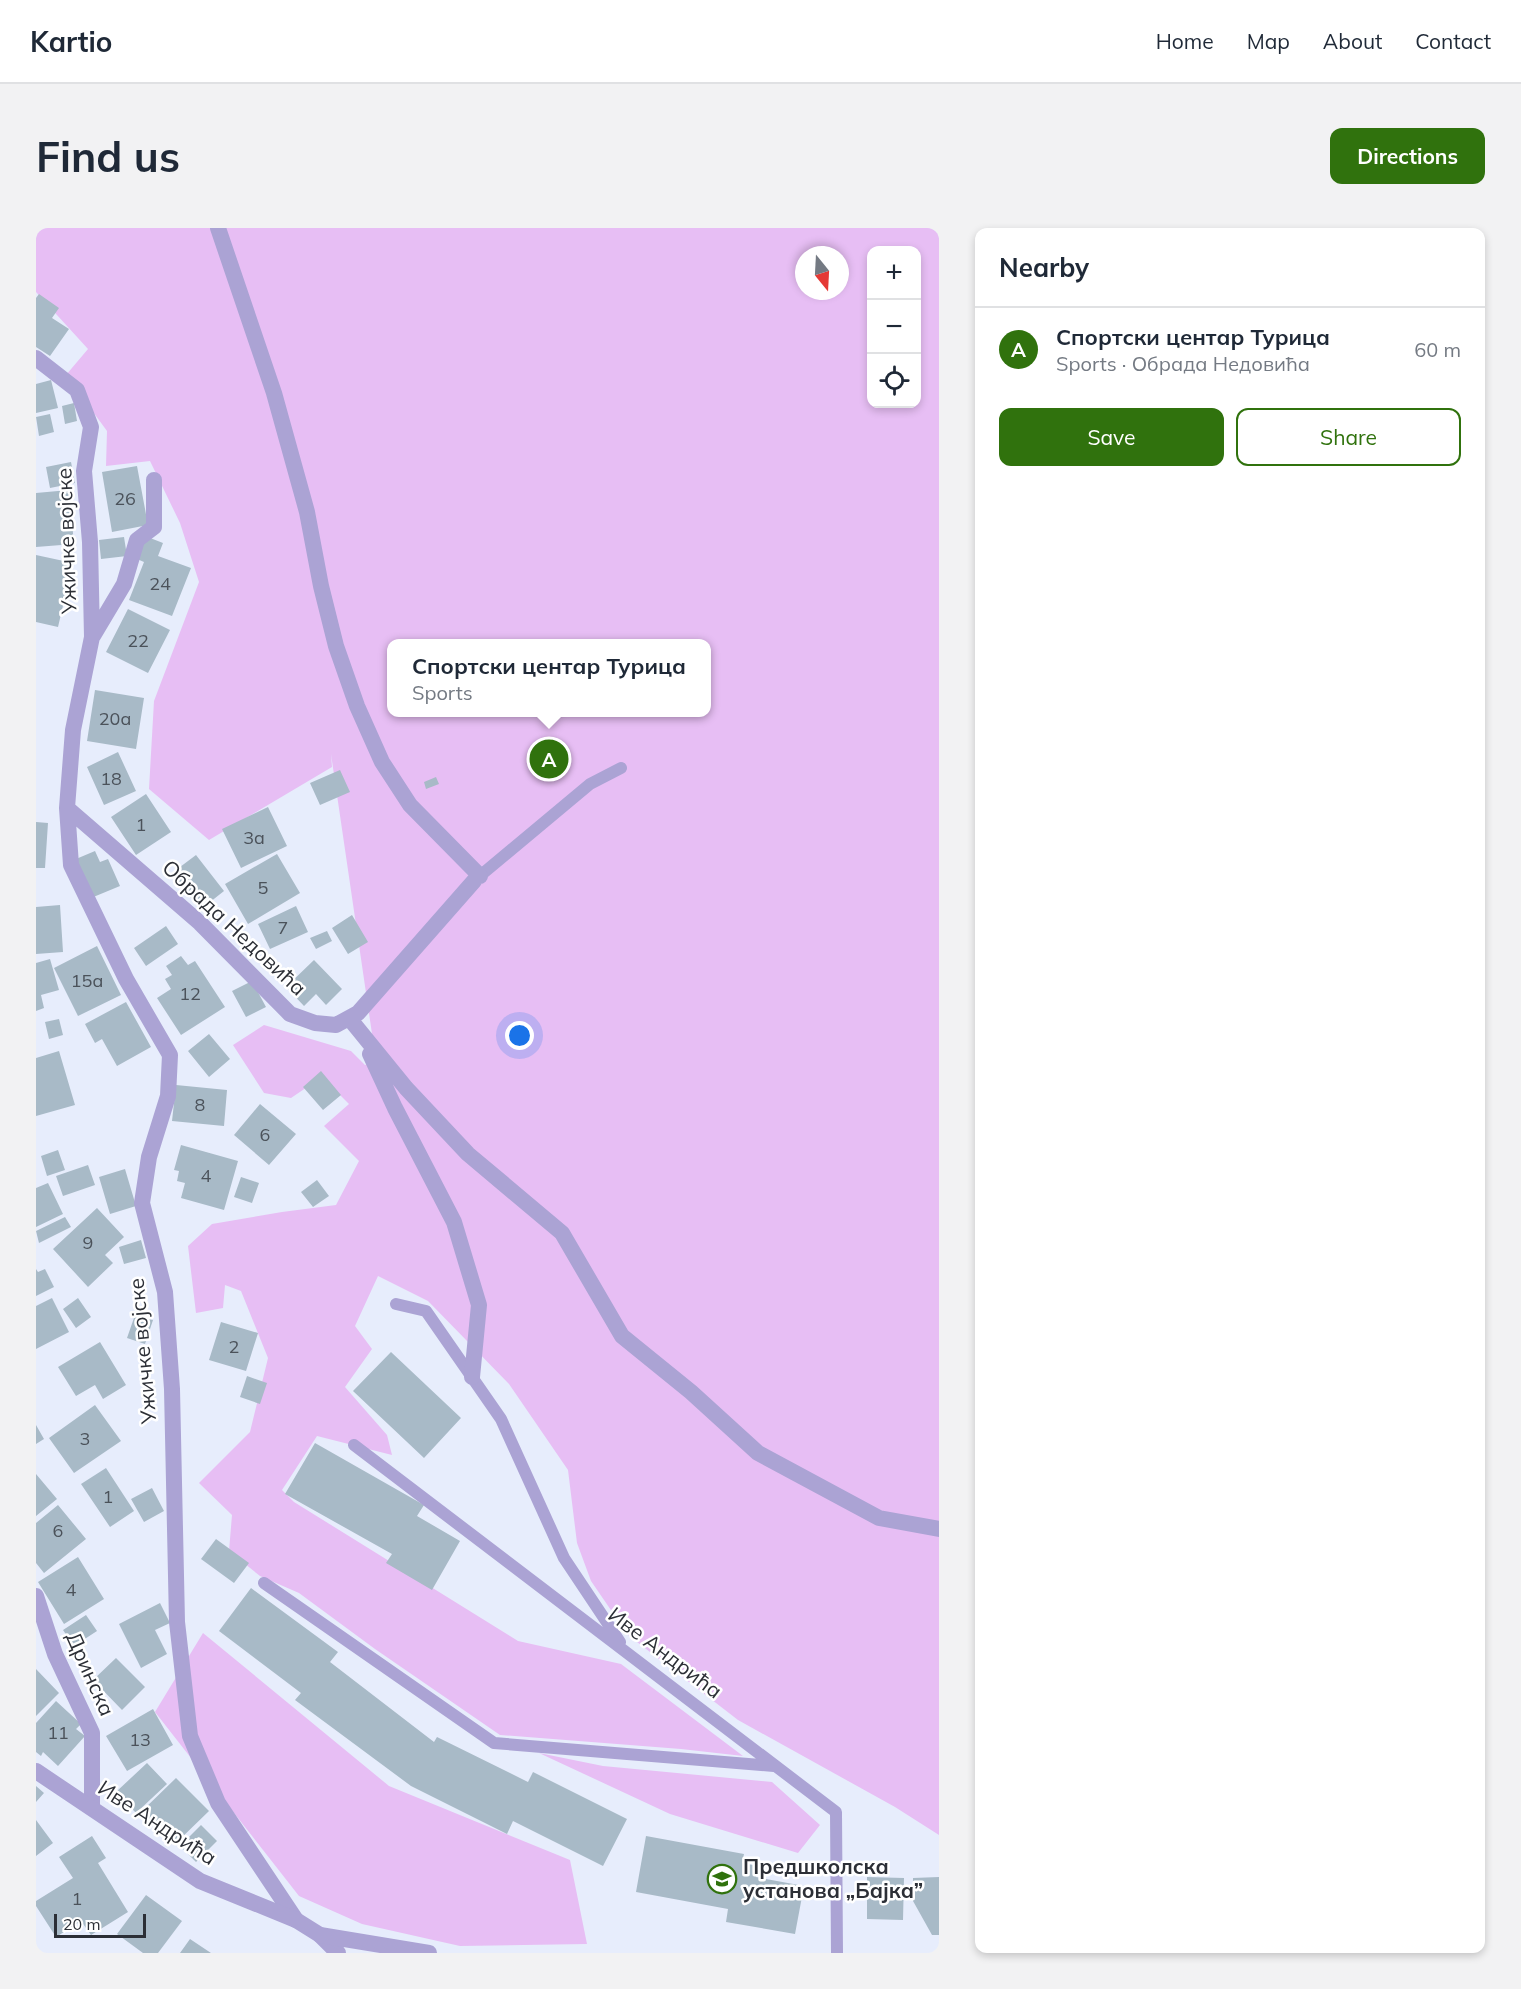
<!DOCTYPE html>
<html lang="en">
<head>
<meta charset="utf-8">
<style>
	body { margin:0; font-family:Mulish,sans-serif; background:#f2f2f3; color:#1f2937 }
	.controls { position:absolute; right:18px; top:18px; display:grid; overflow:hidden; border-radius:12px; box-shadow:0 3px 9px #0003 }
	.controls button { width:54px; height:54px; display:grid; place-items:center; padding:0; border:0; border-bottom:2px solid #e0e1e3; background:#fff; color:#1f2937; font:30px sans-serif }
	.compass { position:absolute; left:759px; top:18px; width:54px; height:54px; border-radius:50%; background:#fff; box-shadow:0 3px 9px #0003; rotate:162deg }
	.scale { position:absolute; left:18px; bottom:15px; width:92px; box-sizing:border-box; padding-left:6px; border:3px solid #2c2f36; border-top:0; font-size:16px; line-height:21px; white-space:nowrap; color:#2c2f36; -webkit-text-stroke:4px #fff; paint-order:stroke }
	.you { position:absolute; left:484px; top:808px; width:21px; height:21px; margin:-15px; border:4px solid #fff; border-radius:50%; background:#1a73e8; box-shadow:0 0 0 9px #1a73e833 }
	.badge { display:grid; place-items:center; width:39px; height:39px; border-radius:50%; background:#30720d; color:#fff; font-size:20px; font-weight:700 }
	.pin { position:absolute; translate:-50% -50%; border:3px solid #fff; box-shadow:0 2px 6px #0006 }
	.popup { position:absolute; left:351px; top:411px; width:324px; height:78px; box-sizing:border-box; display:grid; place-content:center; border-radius:12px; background:#fff; filter:drop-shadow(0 2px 4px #0005); font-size:20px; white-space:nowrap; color:#747a83 }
	.popup b { font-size:22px; color:#1f2937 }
	.popup::after { content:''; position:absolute; left:50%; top:100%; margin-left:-12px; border:12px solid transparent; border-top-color:#fff }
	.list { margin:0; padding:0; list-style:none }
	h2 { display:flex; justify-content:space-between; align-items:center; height:78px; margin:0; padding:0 24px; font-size:26px }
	h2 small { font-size:20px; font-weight:400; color:#747a83 }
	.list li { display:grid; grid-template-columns:39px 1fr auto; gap:18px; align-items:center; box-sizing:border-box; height:84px; padding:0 24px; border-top:2px solid #e0e1e3 }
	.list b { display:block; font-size:22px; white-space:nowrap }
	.list p { margin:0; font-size:20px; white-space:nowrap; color:#747a83 }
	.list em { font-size:20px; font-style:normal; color:#747a83 }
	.actions { display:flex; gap:12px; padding:18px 24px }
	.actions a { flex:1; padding:14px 0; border:2px solid #30720d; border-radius:12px; text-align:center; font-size:21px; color:#30720d }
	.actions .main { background:#30720d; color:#fff }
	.icon { flex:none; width:33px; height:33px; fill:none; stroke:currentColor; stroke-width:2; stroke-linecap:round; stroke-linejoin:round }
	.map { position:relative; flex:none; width:903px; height:1725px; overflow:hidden; border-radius:12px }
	header { display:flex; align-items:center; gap:36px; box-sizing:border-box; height:84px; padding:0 30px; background:#fff; border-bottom:2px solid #e0e1e3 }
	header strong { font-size:28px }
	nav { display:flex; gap:33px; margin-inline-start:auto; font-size:21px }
	.intro { display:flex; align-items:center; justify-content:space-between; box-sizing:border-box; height:144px; padding:0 36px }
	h1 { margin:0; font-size:42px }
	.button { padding:15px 27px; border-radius:12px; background:#30720d; color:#fff; font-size:21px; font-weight:700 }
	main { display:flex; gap:36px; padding:0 36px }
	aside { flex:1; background:#fff; border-radius:12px; box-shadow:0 3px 9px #0003 }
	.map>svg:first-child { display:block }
	.green { fill:#e7bef4; fill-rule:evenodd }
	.building { fill:#a8bac7 }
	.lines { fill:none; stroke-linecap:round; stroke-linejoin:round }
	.service { stroke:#aba3d4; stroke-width:12 }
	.minor { stroke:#aba3d4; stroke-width:16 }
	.tertiary { stroke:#aba3d4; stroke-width:16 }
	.labels { text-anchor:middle; stroke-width:5; stroke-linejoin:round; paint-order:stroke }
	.number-label { font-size:18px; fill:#4b525a }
	.street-label { font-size:21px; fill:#2c2f36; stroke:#fff }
	.poi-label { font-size:21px; font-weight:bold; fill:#2c2f36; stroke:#fff; text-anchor:start }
</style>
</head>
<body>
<header>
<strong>Kartio</strong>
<nav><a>Home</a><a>Map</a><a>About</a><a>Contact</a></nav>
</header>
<div class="intro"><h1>Find us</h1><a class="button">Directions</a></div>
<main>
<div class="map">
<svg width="903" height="1725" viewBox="0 0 903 1725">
	<rect width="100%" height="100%" fill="#e7edfc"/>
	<path class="green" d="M0,0H903V1607L859,1579L702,1492L592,1407L555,1353L541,1315L532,1242L473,1156L392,1073L342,1048L319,1098L336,1121L309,1159L351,1207L356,1227L281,1208L246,1262L258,1274L482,1413L585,1436L707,1528L645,1521L464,1507L339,1421L263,1365L224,1348L193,1323L196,1287L163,1255L214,1204L232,1130L205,1063L189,1057L187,1080L160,1085L152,1018L176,996L246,984L300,977L323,933L288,898L313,876L286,849L255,870L228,865L197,817L228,797L315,823L329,837L340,833L295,526L296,539L173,612L113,561L118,473L163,354L144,295L114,233L70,238L71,203L30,147L52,121L0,64ZM836,22H880V176H836ZM768,27H804V63H768ZM356,416H670V484H356Z
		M167,1405L353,1558L534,1632L551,1716L424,1718L326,1696L263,1668L119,1484Z
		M503,1525L567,1538L736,1554L784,1597L762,1625L634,1586Z"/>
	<path class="building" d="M3,66L23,80L16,90L33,101L14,128L0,119V70Z
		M15,152L22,180L0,185V156Z
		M38,175L41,193L29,196L26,178Z
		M14,186L18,204L3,208L0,189Z
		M35,234L39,255L14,260L10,239Z
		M101,238L112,297L76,304L66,244Z
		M33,262L38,316L0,319V265Z
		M109,308L127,315L122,328L155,340L136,388L93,372L108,334L101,331Z
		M88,309L91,328L65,331L63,312Z
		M0,327L37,335L22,399L0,394Z
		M92,381L134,402L112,445L70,424Z
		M59,462L108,470L100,521L51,513Z
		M82,524L100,563L68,577L51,539Z
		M304,542L314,564L284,577L274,555Z
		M400,549L403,556L390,561L388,554Z
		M110,566L135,604L100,627L75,589Z
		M232,579L251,618L205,640L186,601Z
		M0,594L12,595L9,640H0Z
		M59,623L64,634L72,631L84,658L55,670L40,631Z
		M241,626L264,665L212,696L189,656Z
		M160,627L188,663L164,682L136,645Z
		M24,677L27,724L0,726V679Z
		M260,678L272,704L234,721L222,696Z
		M316,687L332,714L312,726L296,700Z
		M130,698L142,716L110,738L98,720Z
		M291,703L296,713L280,721L274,710Z
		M61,718L85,767L42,788L18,740Z
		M145,728L152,737L159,733L189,779L145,807L121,770L135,761L129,751L136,747L130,738Z
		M14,731L23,762L5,767L8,780L0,783V735Z
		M278,732L306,761L290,777L280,766L268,778L250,759Z
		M216,753L230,779L210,789L196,763Z
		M90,774L115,819L81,838L66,811L59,815L49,796Z
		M23,791L27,807L13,811L9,794Z
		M173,806L194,831L173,849L152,823Z
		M23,823L39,877L0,888V830Z
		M285,843L305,867L287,882L267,859Z
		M140,857L191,862L188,898L136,893Z
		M224,876L260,906L233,937L198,907Z
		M145,917L202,933L188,982L145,970L149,955L141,953L143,943L138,942Z
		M22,922L29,942L11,948L5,928Z
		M52,937L59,957L27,968L20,948Z
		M89,941L100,978L74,986L63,949Z
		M205,949L223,955L216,975L198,969Z
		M281,952L293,968L277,979L265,964Z
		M12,955L27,986L0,999V960Z
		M61,980L88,1009L69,1027L77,1035L52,1059L17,1021Z
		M29,989L35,999L3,1015L0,1003Z
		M105,1012L110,1030L88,1036L83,1019Z
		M0,1041L2,1044L9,1041L18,1059L0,1068Z
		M16,1070L33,1104L0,1121V1078Z
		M42,1070L55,1089L40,1100L27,1081Z
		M99,1087L117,1092L109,1116L91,1110Z
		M185,1094L222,1105L210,1143L173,1132Z
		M64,1114L90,1157L67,1171L59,1157L40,1168L22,1139Z
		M355,1124L425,1190L388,1230L317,1163Z
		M211,1148L231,1155L224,1176L204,1169Z
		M59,1177L85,1213L38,1245L13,1210Z
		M0,1197L8,1211L0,1216Z
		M279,1215L388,1277L381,1288L424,1313L396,1362L350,1335L356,1326L249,1266Z
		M70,1240L98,1283L74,1299L45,1256Z
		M0,1246L21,1271L0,1288Z
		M116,1260L128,1283L108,1294L95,1271Z
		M22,1277L50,1311L8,1345L0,1335V1295Z
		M180,1311L213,1335L198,1355L165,1331Z
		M42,1329L68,1371L28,1396L2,1354Z
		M215,1360L302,1424L294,1434L398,1514L401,1509L492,1554L497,1544L591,1591L567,1638L477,1593L471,1606L375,1558L259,1472L265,1465L183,1403Z
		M124,1375L134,1395L119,1402L131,1426L105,1440L83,1396Z
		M50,1387L61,1403L38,1418L27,1402Z
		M80,1430L109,1459L86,1482L57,1452Z
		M0,1441L23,1465L0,1488Z
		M20,1473L45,1496L40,1501L49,1508L22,1538L7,1524L5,1528L0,1524V1495Z
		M117,1481L137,1517L91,1543L70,1508Z
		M111,1535L131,1556L100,1585L80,1564Z
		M140,1550L173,1583L138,1617L105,1584Z
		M0,1558L8,1565L0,1574Z
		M0,1592L17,1615L0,1628Z
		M165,1597L181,1613L160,1634L144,1618Z
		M56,1608L70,1630L62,1635L92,1684L55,1707L45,1693L20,1709L0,1678V1673L37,1650L23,1629Z
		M610,1608L708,1626L706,1635L722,1638L720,1649L768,1658L759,1706L690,1694L692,1681L600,1664Z
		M831,1649L868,1650L867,1692L831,1691Z
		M903,1649V1707H896L877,1673V1650Z
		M110,1667L146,1693L122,1725H107L81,1706Z
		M154,1711L175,1725H144Z"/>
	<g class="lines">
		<path class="service" d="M439,652L554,556L585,540
			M360,1076L390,1083L465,1191L528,1330L584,1414
			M318,1217L800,1584L801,1725
			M228,1355L458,1515L738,1538"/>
		<path class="minor" d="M182,0L238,165L271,284L285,358L300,418L321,478L346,534L374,577L444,648
			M0,130L41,162L55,199L48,243L54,314L56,409L37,502L31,580L35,637L90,751L134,827L132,868L113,929L106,975L129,1064L136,1161L141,1394L154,1508L182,1575L260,1692
			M57,408L88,356L101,312L118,299V252
			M31,580L164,695L254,786L279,795L300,797L322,785L438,653
			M313,790L370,860L432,926L526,1005L586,1108L655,1164L722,1225L843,1290L903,1301
			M334,826L359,880L418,994L443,1077L436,1149
			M0,1368L19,1426L56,1505V1579
			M284,1707L302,1725"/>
		<path class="tertiary" d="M0,1543L164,1653L260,1692L284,1707L393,1725"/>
	</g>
	<defs>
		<g id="school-ring" transform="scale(1.5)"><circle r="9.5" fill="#fff" stroke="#30720d" stroke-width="1.5"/><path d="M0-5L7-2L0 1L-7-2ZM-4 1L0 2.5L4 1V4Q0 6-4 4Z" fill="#30720d"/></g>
	</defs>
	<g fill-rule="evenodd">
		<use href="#school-ring" x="686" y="1651"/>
	</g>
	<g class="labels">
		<g class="number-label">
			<text x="89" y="277">26</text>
			<text x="124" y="362">24</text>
			<text x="102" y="419">22</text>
			<text x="79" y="497">20a</text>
			<text x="75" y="557">18</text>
			<text x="105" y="603">1</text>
			<text x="218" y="616">3a</text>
			<text x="227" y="666">5</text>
			<text x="247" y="706">7</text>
			<text x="51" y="759">15a</text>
			<text x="154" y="772">12</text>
			<text x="164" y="883">8</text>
			<text x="229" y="913">6</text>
			<text x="170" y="954">4</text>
			<text x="52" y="1021">9</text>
			<text x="198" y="1125">2</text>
			<text x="49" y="1217">3</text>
			<text x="72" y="1275">1</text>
			<text x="22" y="1309">6</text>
			<text x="35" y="1368">4</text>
			<text x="22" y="1511">11</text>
			<text x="104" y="1518">13</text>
			<text x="41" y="1677">1</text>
		</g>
		<g class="street-label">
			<text transform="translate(31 313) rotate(-92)" y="7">Ужичке војске</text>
			<text transform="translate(198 700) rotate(43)" y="7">Обрада Недовића</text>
			<text transform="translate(107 1123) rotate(-95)" y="7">Ужичке војске</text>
			<text transform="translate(629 1425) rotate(37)" y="7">Иве Андрића</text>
			<text transform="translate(54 1446) rotate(66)" y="7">Дринска</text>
			<text transform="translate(121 1595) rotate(33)" y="7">Иве Андрића</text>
		</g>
		<g class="poi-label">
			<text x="707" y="1646">Предшколска<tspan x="707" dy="24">установа „Бајка”</tspan></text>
		</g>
	</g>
</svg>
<div class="controls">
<button>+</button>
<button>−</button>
<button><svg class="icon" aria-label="locate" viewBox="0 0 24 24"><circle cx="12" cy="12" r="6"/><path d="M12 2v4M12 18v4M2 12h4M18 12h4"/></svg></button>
</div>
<svg class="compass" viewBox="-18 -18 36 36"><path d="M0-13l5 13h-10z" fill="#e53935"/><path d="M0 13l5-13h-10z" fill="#747a83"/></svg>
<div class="scale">20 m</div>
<div class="you"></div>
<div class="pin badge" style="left:513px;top:531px">A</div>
<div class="popup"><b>Спортски центар Турица</b>Sports</div>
</div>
<aside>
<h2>Nearby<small></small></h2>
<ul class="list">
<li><span class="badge">A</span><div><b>Спортски центар Турица</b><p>Sports · Обрада Недовића</p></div><em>60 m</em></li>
</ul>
<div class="actions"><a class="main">Save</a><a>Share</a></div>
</aside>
</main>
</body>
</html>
